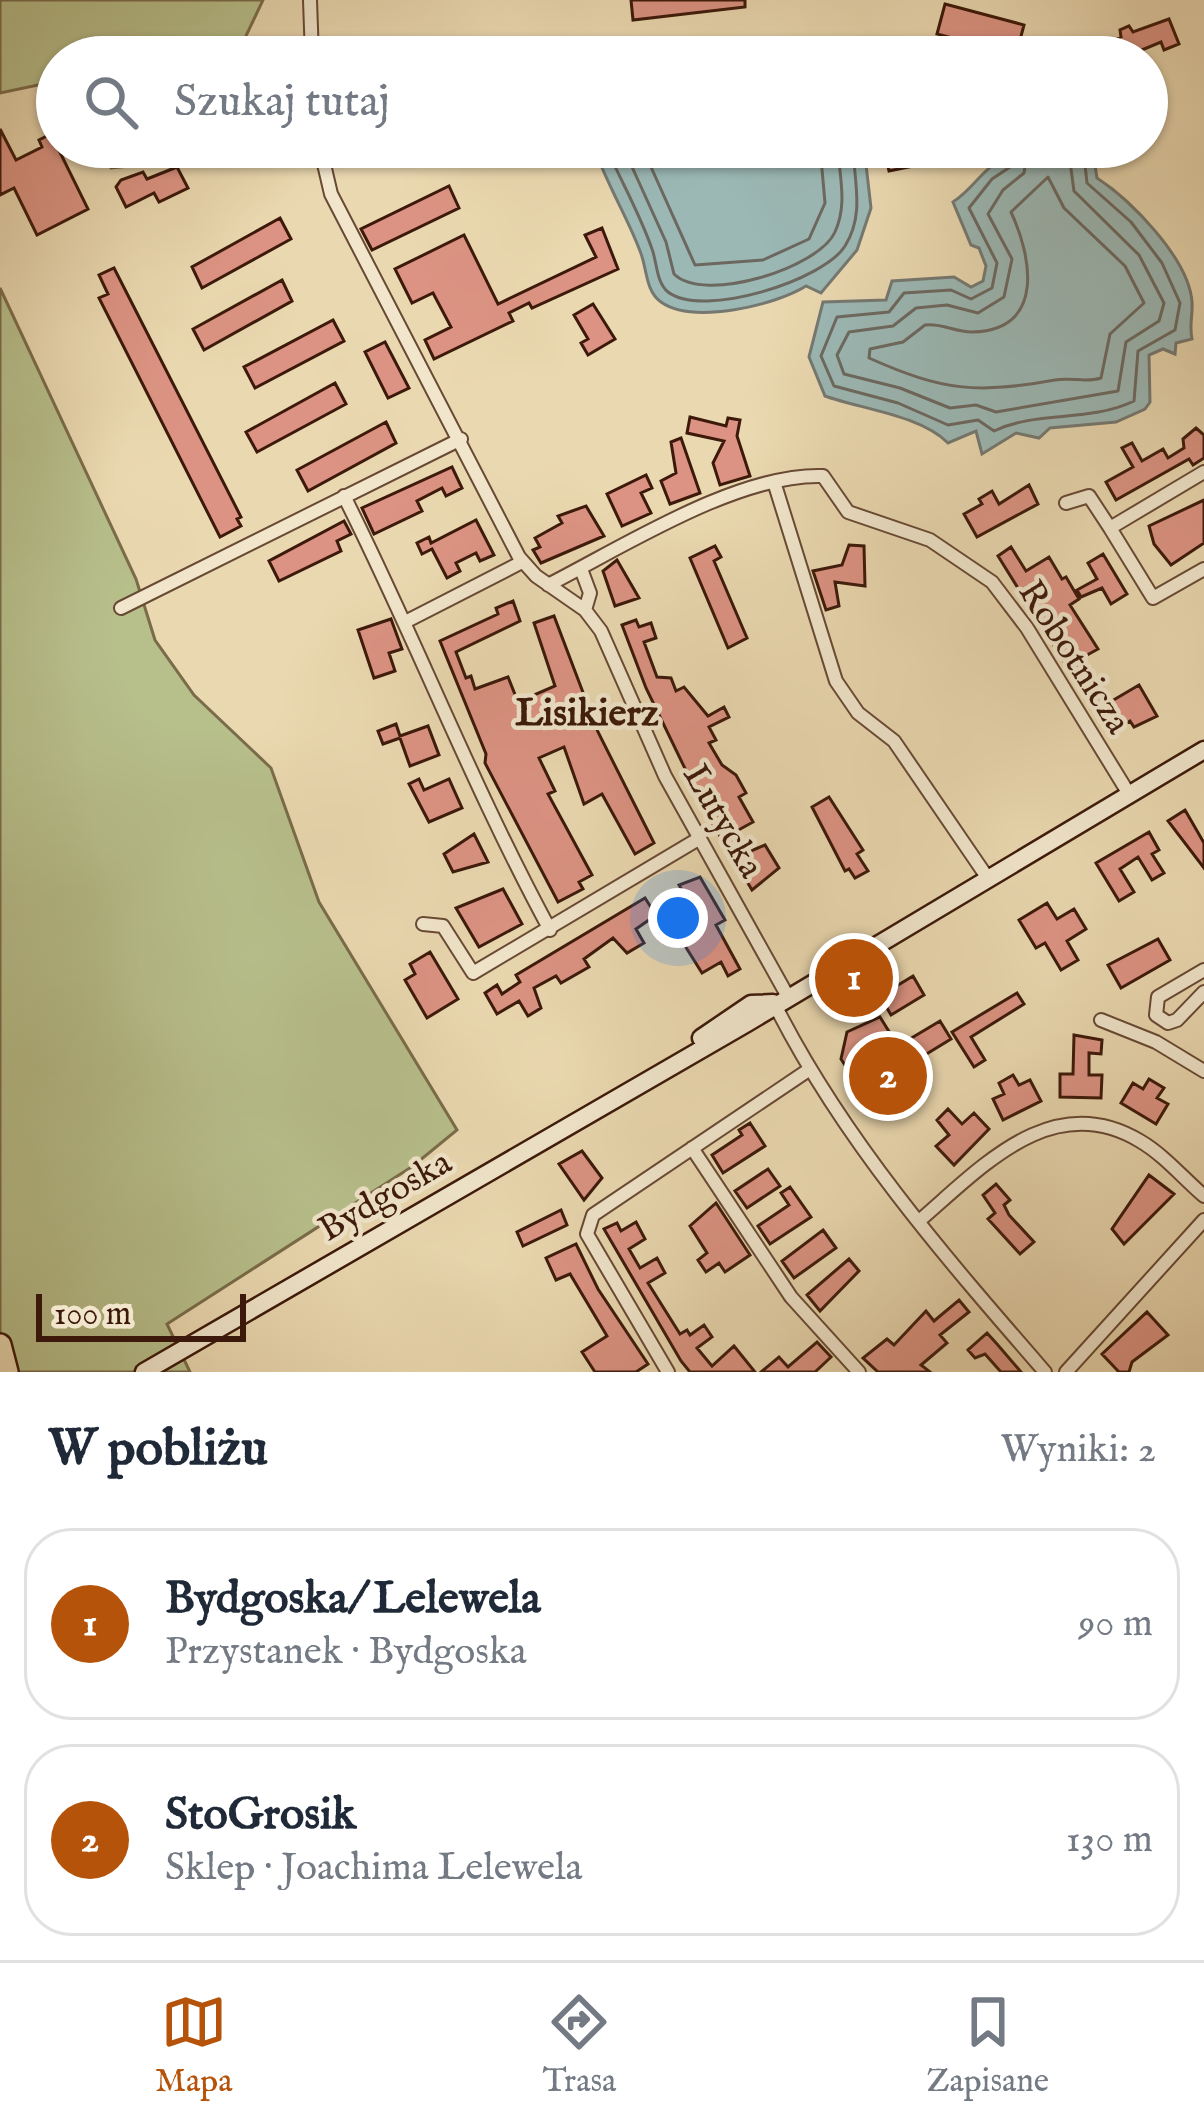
<!DOCTYPE html>
<html lang="pl">
<head>
<meta charset="utf-8">
<style>
	body { margin:0; font-family:"IM FELL English",serif; background:#f2f2f3; color:#1f2937 }
	.scale { position:absolute; left:36px; bottom:30px; width:210px; box-sizing:border-box; padding-left:12px; border:6px solid #3c190a; border-top:0; font-size:33px; line-height:42px; white-space:nowrap; color:#3c190a; -webkit-text-stroke:9px #f1e6cc; paint-order:stroke }
	.you { position:absolute; left:678px; top:918px; width:42px; height:42px; margin:-30px; border:9px solid #fff; border-radius:50%; background:#1a73e8; box-shadow:0 0 0 18px #1a73e833 }
	.badge { display:grid; place-items:center; width:78px; height:78px; border-radius:50%; background:#b45309; color:#fff; font-size:39px; font-weight:700 }
	.pin { position:absolute; translate:-50% -50%; border:6px solid #fff; box-shadow:0 3px 12px #0006 }
	.list { margin:0; padding:0; list-style:none }
	h2 { display:flex; justify-content:space-between; align-items:center; height:156px; margin:0; padding:0 48px; font-size:51px }
	h2 small { font-size:39px; font-weight:400; color:#747a83 }
	.list li { display:grid; grid-template-columns:78px 1fr auto; gap:36px; align-items:center; box-sizing:border-box; height:192px; margin:0 24px 24px; padding:0 24px; border:3px solid #e0e1e3; border-radius:48px }
	.list b { display:block; font-size:45px; white-space:nowrap }
	.list p { margin:0; font-size:39px; white-space:nowrap; color:#747a83 }
	.list em { font-size:39px; font-style:normal; color:#747a83 }
	.icon { flex:none; width:66px; height:66px; fill:none; stroke:currentColor; stroke-width:2; stroke-linecap:round; stroke-linejoin:round }
	.map { position:relative; flex:none; width:1204px; height:1372px; overflow:hidden }
	.search { position:absolute; background:#fff; box-shadow:0 3px 9px #0004; left:36px; right:36px; top:36px; height:132px; display:flex; align-items:center; gap:30px; box-sizing:border-box; padding:0 42px; border-radius:66px; color:#747a83; font-size:45px }
	.sheet { height:588px; background:#fff }
	nav { display:flex; justify-content:space-around; align-items:center; box-sizing:border-box; height:168px; border-top:3px solid #e0e1e3; background:#fff; font-size:33px; color:#747a83 }
	nav a { display:grid; justify-items:center; gap:6px }
	nav .on { color:#b45309 }
	.map>svg:first-child { display:block }
	.green { fill:#b7bf8b; stroke:#7a6c4a; stroke-width:3 }
	.water { fill:#9bb8b5; stroke:#757871; stroke-width:3 }
	.lines { fill:none; stroke-linecap:round; stroke-linejoin:round }
	.shore { stroke:#6c6860; stroke-width:3 }
	.building { fill:#dc9383; stroke:#3c190a; stroke-width:3 }
	.street-casing { stroke:#684934; stroke-width:16 }
	.secondary-casing { stroke:#3c190a; stroke-width:21 }
	.highway-casing { stroke:#3c190a; stroke-width:26 }
	.street { stroke:#f1e6cc; stroke-width:12 }
	.secondary { stroke:#f1e6cc; stroke-width:16 }
	.highway { stroke:#ead8b0; stroke-width:21 }
	.labels { text-anchor:middle; stroke-width:9; stroke-linejoin:round; paint-order:stroke }
	.street-label { font-size:36px; fill:#3c190a; stroke:#f1e6cc }
	.neighbourhood-label { font-size:39px; font-weight:bold; fill:#3c190a; stroke:#f1e6cc }
</style>
</head>
<body>
<div class="map">
<svg width="1204" height="1372" viewBox="0 0 1204 1372">
	<rect width="100%" height="100%" fill="#ead8b0"/>
	<filter id="stains"><feTurbulence type="fractalNoise" baseFrequency=".00167" numOctaves="4"/><feColorMatrix values="0 0 0 0 .2 0 0 0 0 .09 0 0 0 0 .02 0 0 0 .5 -.17"/></filter>
	<radialGradient id="worn" r=".72"><stop offset=".6" stop-color="#630" stop-opacity="0"/><stop offset="1" stop-color="#630" stop-opacity=".3"/></radialGradient>
	<path class="green" d="M0,0H263L236,57H57V81L0,93Z
		M98,147H194L188,160L111,168Z
		M0,288L136,579L155,640L194,695L271,768L319,902L457,1130L413,1166L167,1324L190,1372H0Z"/>
	<path class="water" d="M594,147H864L871,208L857,250L821,293L806,286C776,305 693,325 661,302C645,291 647,267 640,251C627,216 606,183 594,147Z
		M1002,147H1092L1097,178C1131,200 1189,259 1192,302C1193,315 1189,325 1192,339L1176,343L1175,354L1163,349L1149,355L1150,402L1145,409L1116,422L1050,428L1039,438L1016,433L982,454L976,431L948,443C920,415 861,409 825,396L809,357L823,302L886,300L892,281L954,277L971,287L983,281L986,266L979,248L971,245L953,202C973,189 981,171 1001,159Z"/>
	<g class="lines">
		<path class="shore" d="M606,147C621,181 640,214 652,249C657,262 656,282 668,292C703,319 824,280 845,246C865,214 854,182 853,147
			M623,147L666,242L674,274C704,304 819,268 835,232C848,203 839,177 838,147
			M642,147L695,265L763,260L809,239L825,203L820,147
			M1013,147L1010,167L992,179L969,208L997,263L992,288L971,299L951,290L904,293L889,312L837,317L821,356L834,386L898,403L948,425L978,420L994,431C1038,410 1088,423 1134,401L1138,351L1175,330L1180,303L1162,263L1131,222L1087,183L1083,147
			M1028,147L1024,173L1003,190L988,214L1012,259L1004,297L978,313L947,305L916,308L893,326L849,332L837,355L844,374L900,388L950,408L976,405L996,412L1118,391L1126,342L1159,321L1164,303L1139,255L1074,191L1068,147
			M1048,177L1064,208L1125,266L1144,303L1110,334L1101,378C1085,383 1072,377 1055,380C976,394 943,391 869,358L870,349L903,342L925,325C943,323 954,332 972,332C1047,330 1031,255 1011,212Z"/>
	</g>
	<path class="building" d="M631,0H745V7L633,20Z
		M945,4L1024,25L1016,55L937,34Z
		M1169,19L1179,44L1164,50L1161,42L1125,57H1082L1121,37L1120,30L1129,26L1133,32Z
		M0,129L16,160L42,147L39,140L51,134L88,209L37,235L14,188L0,195Z
		M890,147H946L948,159L889,171L884,149Z
		M177,167L188,188L159,202L154,193L126,207L116,187L121,180L143,172L147,179Z
		M449,186L459,208L372,250L361,229Z
		M280,218L291,239L202,288L192,267Z
		M602,228L618,269L532,308L529,303L509,313L513,321L434,359L425,340L451,327L433,293L412,303L395,269L464,235L498,304L596,257L585,235Z
		M114,268L241,517L237,519L241,526L220,537L99,298L108,294L99,275Z
		M282,280L292,301L204,350L193,329Z
		M593,304L615,339L588,355L581,343L588,339L574,315Z
		M333,320L344,341L255,388L244,367Z
		M385,342L409,388L388,398L365,352Z
		M335,383L346,404L257,452L246,432Z
		M690,417L726,426L728,418L740,420L737,436L750,476L720,485L713,463L724,441L687,433Z
		M386,422L396,443L308,491L297,470Z
		M1196,428L1204,435V458L1193,465L1189,459L1116,500L1106,482L1133,467L1122,448L1132,443L1142,461L1163,449L1168,458L1184,448L1183,439Z
		M681,438L700,493L670,504L661,481L676,473L671,442Z
		M452,467L462,488L446,496L442,488L417,501L422,511L374,534L362,508Z
		M646,475L652,488L641,493L651,513L622,526L607,494Z
		M1029,485L1038,504L977,537L964,514L982,504L979,499L992,491L999,504Z
		M1204,500V543L1171,565L1154,544L1149,526Z
		M586,506L604,536L541,563L533,550L540,547L535,538L562,523L558,516Z
		M476,520L494,555L480,561L476,553L456,563L460,571L447,578L432,549L422,554L417,543L429,537L431,543Z
		M344,521L351,534L337,541L341,551L279,581L269,561Z
		M849,545L864,546L865,586L835,582L839,606L826,610L813,571L842,565Z
		M715,546L721,557L714,561L747,638L728,648L690,558Z
		M1011,547L1026,571L1049,557L1062,579L1066,577L1079,599L1070,605L1098,649L1078,660L1105,705L1139,685L1157,716L1134,727L1130,721L1109,734L998,556Z
		M1103,554L1127,594L1111,604L1102,588L1081,597L1077,590L1097,579L1088,563Z
		M617,560L639,598L615,606L603,571Z
		M513,601L520,621L456,652L466,678L471,676L475,689L508,677L518,702L555,686L534,623L554,616L598,732L654,843L635,854L602,794L584,804L564,747L539,758L555,791L548,794L592,875L579,882L583,889L558,902L485,763L486,754L440,641L498,614L496,608Z
		M391,619L402,649L389,653L395,671L374,678L358,630Z
		M636,620L639,627L651,623L656,638L644,642L657,677L671,678L676,691L684,687L708,716L724,707L729,717L709,727L716,740L709,743L722,765L736,775L746,793L739,797L753,822L733,833L744,854L765,845L779,868L752,890L707,814L646,688L622,625Z
		M396,724L400,736L428,726L439,755L410,766L400,738L383,744L378,731Z
		M419,779L424,790L449,779L462,808L429,822L409,784Z
		M829,797L863,850L857,854L868,871L855,878L849,869L845,871L812,807Z
		M1185,810L1204,843V868L1168,821Z
		M1149,832L1159,850L1152,854L1164,873L1152,880L1138,857L1120,869L1134,892L1119,901L1096,863Z
		M474,834L488,862L453,872L444,854Z
		M700,877L725,920L716,925L740,969L728,976L721,962L702,973L667,917L690,904L679,885Z
		M503,889L522,924L479,947L456,908Z
		M645,898L656,915L636,929L644,943L627,953L613,938L584,959L589,967L561,983L556,976L534,988L541,1008L528,1016L519,1001L497,1014L485,993L497,985L502,994L520,982L516,975Z
		M1047,903L1057,919L1074,909L1086,929L1067,941L1078,960L1061,970L1045,943L1036,948L1019,920Z
		M1158,939L1170,960L1121,988L1108,965Z
		M430,952L458,999L427,1018L405,980L415,974L410,964Z
		M913,976L924,995L891,1015L880,996Z
		M1017,993L1024,1004L971,1037L985,1060L974,1067L952,1032Z
		M880,1017L898,1046L940,1021L951,1039L902,1069L913,1087L890,1099L871,1069L854,1079L841,1059L847,1032Z
		M1074,1035L1102,1040L1101,1054L1089,1053V1075H1102L1101,1098L1060,1097V1074H1073Z
		M1013,1075L1019,1085L1030,1080L1041,1101L1003,1120L993,1099L1004,1094L999,1083Z
		M1149,1079L1164,1088L1157,1098L1168,1104L1156,1124L1121,1103L1133,1083L1143,1089Z
		M948,1109L962,1124L974,1113L989,1129L954,1165L936,1146L949,1135L937,1120Z
		M750,1123L765,1146L723,1173L712,1155L742,1135L739,1130Z
		M582,1151L602,1178L584,1200L559,1164Z
		M768,1169L780,1186L747,1208L735,1191Z
		M1149,1175L1174,1194L1124,1244L1112,1229Z
		M996,1184L1010,1200L1004,1205L1009,1215L1034,1242L1020,1254L988,1219L995,1213L983,1195Z
		M790,1187L811,1217L770,1244L758,1226L789,1205L781,1193Z
		M716,1203L750,1255L725,1272L719,1263L706,1272L698,1260L707,1253L690,1226Z
		M561,1210L567,1225L523,1246L517,1232Z
		M636,1222L645,1239L629,1249L640,1268L657,1258L665,1273L648,1283L680,1334L687,1330L690,1335L704,1325L712,1337L697,1348L712,1366L734,1346L755,1372H690L681,1361L604,1229L617,1223L621,1231Z
		M823,1230L836,1248L794,1278L782,1261Z
		M576,1244L598,1289L648,1364L636,1372H595L582,1352L607,1336L570,1274L556,1280L546,1258Z
		M849,1259L859,1271L820,1311L807,1295Z
		M959,1300L969,1312L940,1335L947,1343L921,1365L930,1372H878L863,1358L887,1339L894,1345L926,1311L934,1321Z
		M1147,1312L1168,1335L1132,1362L1129,1372H1119L1102,1354Z
		M987,1333L997,1344L1021,1372H1001L985,1354L975,1358L968,1350Z
		M817,1342L831,1357L815,1372H761L779,1357L788,1367Z"/>
	<g class="lines">
		<g class="street-casing">
			<path id="street" d="M310,0L312,57
				M320,147L331,194L519,557L536,576L585,610L601,631L665,776L787,995
				M1204,472L1110,528L1153,598L1204,569
				M775,485L836,681L858,713L894,741L987,877
				M344,496C416,639 473,788 550,930
				M1066,503L1089,496L1110,528
				M581,569L590,593L585,610
				M548,585C623,547 738,473 823,476L848,512L930,540L992,582L1027,628L1129,794
				M121,608L461,439
				M407,621L522,562
				M423,924L443,926L473,973L700,838
				M1204,970L1158,997L1156,1015L1168,1023L1177,1020L1204,992
				M774,1003C842,1139 946,1258 1045,1372
				M1101,1020L1156,1042L1204,1071
				M692,1148L791,1297L859,1372
				M919,1221C981,1168 1052,1088 1140,1141C1164,1155 1183,1178 1204,1196
				M668,1372L587,1234L593,1215L810,1069
				M1066,1372L1204,1220"/>
		</g>
		<g class="secondary-casing">
			<path id="secondary" d="M701,1038L751,1004L773,1003
				M144,1372L747,1023L1204,750"/>
		</g>
		<g class="highway-casing">
			<path id="highway" d="M0,1345L7,1372"/>
		</g>
		<use href="#street" class="street"/>
		<use href="#secondary" class="secondary"/>
		<use href="#highway" class="highway"/>
	</g>
	<g class="labels">
		<g class="street-label">
			<text transform="translate(1076 656) rotate(57)" y="13">Robotnicza</text>
			<text transform="translate(725 820) rotate(60)" y="13">Lutycka</text>
			<text transform="translate(384 1194) rotate(-30)" y="13">Bydgoska</text>
		</g>
		<g class="neighbourhood-label">
			<text x="587" y="725">Lisikierz</text>
		</g>
	</g>
	<rect width="100%" height="100%" filter="url(#stains)"/>
	<rect width="100%" height="100%" fill="url(#worn)"/>
</svg>
<div class="scale">100 m</div>
<div class="you"></div>
<div class="pin badge" style="left:854px;top:978px">1</div>
<div class="pin badge" style="left:888px;top:1076px">2</div>
<div class="search"><svg class="icon" aria-label="search" viewBox="0 0 24 24"><circle cx="10" cy="10" r="6"/><path d="M15 15l6 6"/></svg>Szukaj tutaj</div>
</div>
<section class="sheet">
<h2>W pobliżu<small>Wyniki: 2</small></h2>
<ul class="list">
<li><span class="badge">1</span><div><b>Bydgoska/ Lelewela</b><p>Przystanek · Bydgoska</p></div><em>90 m</em></li>
<li><span class="badge">2</span><div><b>StoGrosik</b><p>Sklep · Joachima Lelewela</p></div><em>130 m</em></li>
</ul>
</section>
<nav>
<a class="on"><svg class="icon" aria-label="map" viewBox="0 0 24 24"><path d="M3 6l6-2 6 2 6-2v14l-6 2-6-2-6 2zM9 4v14M15 6v14"/></svg>Mapa</a>
<a><svg class="icon" aria-label="directions" viewBox="0 0 24 24"><path d="M12 3l9 9-9 9-9-9zM9 14v-3h6M13 9l2 2-2 2"/></svg>Trasa</a>
<a><svg class="icon" aria-label="saved" viewBox="0 0 24 24"><path d="M7 4h10v16l-5-4-5 4z"/></svg>Zapisane</a>
</nav>
</body>
</html>
